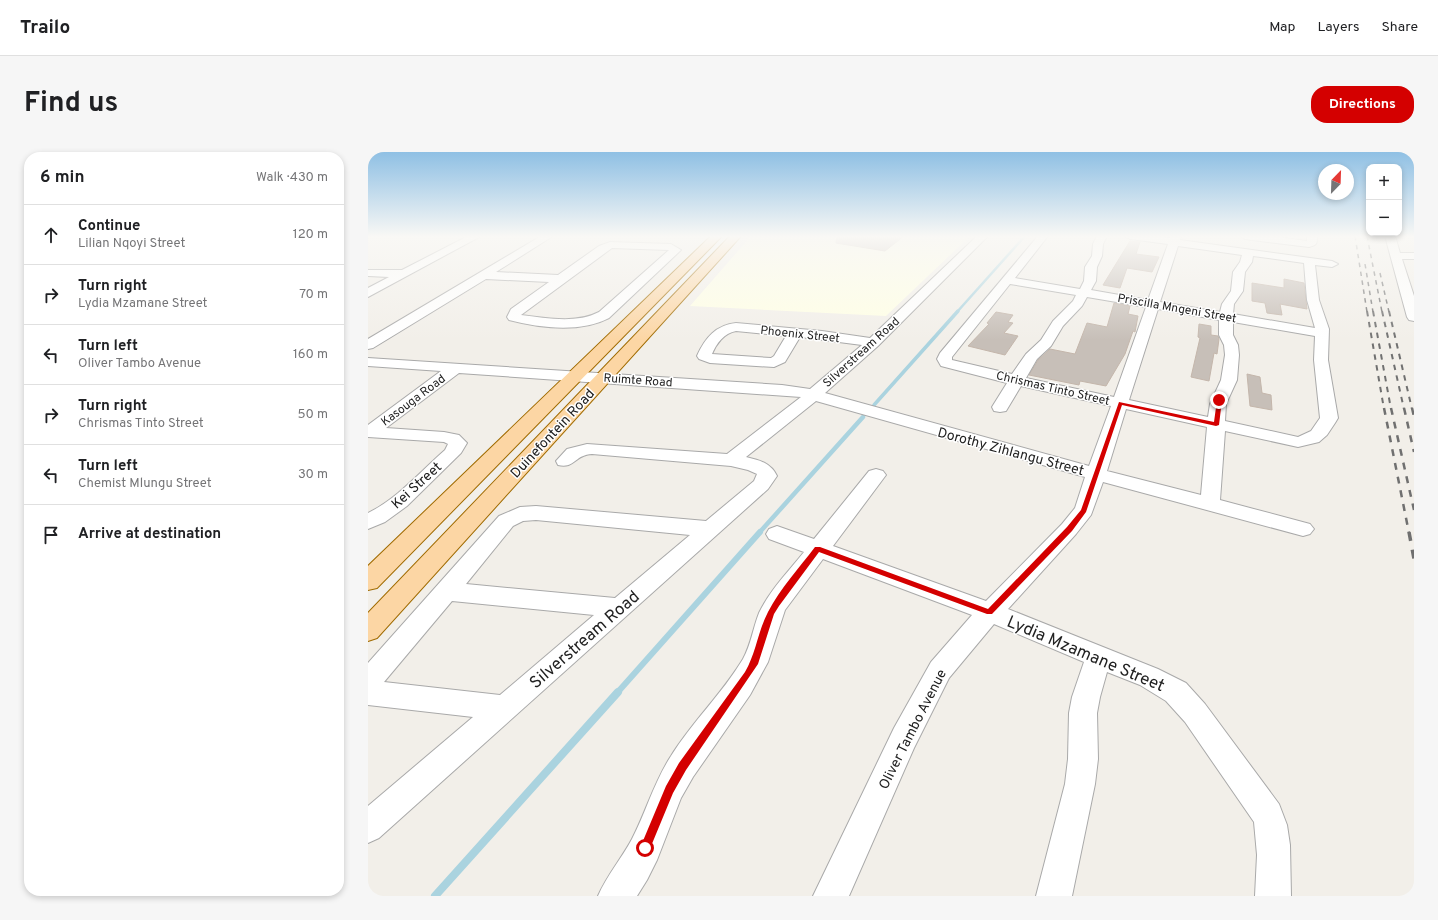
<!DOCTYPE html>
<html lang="en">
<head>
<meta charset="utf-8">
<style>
	body { margin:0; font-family:Overpass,sans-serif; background:#f6f6f6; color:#202124 }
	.controls { position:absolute; right:12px; top:12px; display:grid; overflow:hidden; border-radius:8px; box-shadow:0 2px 6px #0003 }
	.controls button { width:36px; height:36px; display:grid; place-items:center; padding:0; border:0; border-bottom:1px solid #e0e0e0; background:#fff; color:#202124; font:20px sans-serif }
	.compass { position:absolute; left:950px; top:12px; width:36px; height:36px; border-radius:50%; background:#fff; box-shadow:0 2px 6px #0003; rotate:23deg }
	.stop { position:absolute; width:12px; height:12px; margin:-9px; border:3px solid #d40000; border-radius:50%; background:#fff }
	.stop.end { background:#d40000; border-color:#fff; box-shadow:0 1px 4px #0008 }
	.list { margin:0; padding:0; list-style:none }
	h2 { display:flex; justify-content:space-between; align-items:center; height:52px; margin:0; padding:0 16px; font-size:17px }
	h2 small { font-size:13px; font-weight:400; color:#757577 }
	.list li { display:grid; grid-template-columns:26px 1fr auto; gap:12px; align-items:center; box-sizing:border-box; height:60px; padding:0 16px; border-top:1px solid #e0e0e0 }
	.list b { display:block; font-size:15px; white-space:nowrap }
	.list p { margin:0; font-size:13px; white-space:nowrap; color:#757577 }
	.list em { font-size:13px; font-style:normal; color:#757577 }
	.icon { flex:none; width:22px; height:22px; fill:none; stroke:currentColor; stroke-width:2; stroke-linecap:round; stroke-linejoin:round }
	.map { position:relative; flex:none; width:1046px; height:744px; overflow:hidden; border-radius:16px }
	header { display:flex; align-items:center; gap:24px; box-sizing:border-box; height:56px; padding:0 20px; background:#fff; border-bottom:1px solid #e0e0e0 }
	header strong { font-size:19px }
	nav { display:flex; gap:22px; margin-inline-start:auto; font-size:14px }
	.intro { display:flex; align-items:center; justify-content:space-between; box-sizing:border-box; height:96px; padding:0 24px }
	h1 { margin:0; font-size:28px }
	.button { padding:10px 18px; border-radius:16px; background:#d40000; color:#fff; font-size:14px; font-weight:700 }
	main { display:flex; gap:24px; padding:0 24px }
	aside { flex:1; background:#fff; border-radius:16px; box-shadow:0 2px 6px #0003 }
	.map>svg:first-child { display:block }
	.education { fill:#ffffe5 }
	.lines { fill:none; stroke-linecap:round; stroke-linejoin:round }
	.stream-far4 { stroke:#aad3df; stroke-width:2.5 }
	.stream-far3 { stroke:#aad3df; stroke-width:3.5 }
	.stream-far2 { stroke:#aad3df; stroke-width:4.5 }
	.stream-far1 { stroke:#aad3df; stroke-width:6 }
	.stream { stroke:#aad3df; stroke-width:8 }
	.building { fill:#c7bfb8; stroke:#c4b6ab }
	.minor-casing { stroke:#a9a9a9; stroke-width:2 }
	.major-casing { stroke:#a06b00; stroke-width:2 }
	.minor { fill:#fff; fill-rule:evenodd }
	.major { fill:#fcd6a4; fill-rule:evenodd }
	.rail-far3 { stroke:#707070; stroke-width:1.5; stroke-dasharray:4.5 4.5; stroke-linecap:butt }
	.rail-far2 { stroke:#707070; stroke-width:2; stroke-dasharray:5.5 5.5; stroke-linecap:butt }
	.rail-far1 { stroke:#707070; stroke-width:2.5; stroke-dasharray:7 7; stroke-linecap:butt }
	.rail { stroke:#707070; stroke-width:3.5; stroke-dasharray:9 9; stroke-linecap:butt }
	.route { fill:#d40000 }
	.labels { text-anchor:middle; stroke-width:3; stroke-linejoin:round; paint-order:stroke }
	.far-street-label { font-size:12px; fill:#222; stroke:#fff }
	.street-label { font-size:14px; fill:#222; stroke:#fff }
	.near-street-label { font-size:17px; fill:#222; stroke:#fff }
</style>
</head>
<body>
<header>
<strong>Trailo</strong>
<nav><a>Map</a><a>Layers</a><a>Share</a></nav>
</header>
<div class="intro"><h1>Find us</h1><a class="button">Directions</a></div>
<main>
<aside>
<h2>6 min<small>Walk · 430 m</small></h2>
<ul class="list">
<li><svg class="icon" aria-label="ahead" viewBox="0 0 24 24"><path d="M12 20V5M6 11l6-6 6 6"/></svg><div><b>Continue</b><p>Lilian Nqoyi Street</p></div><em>120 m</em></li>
<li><svg class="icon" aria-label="right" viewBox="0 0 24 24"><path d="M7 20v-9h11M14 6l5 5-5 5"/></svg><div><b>Turn right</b><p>Lydia Mzamane Street</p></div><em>70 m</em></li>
<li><svg class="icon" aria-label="left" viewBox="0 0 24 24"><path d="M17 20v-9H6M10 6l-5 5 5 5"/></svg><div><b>Turn left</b><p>Oliver Tambo Avenue</p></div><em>160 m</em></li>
<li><svg class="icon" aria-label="right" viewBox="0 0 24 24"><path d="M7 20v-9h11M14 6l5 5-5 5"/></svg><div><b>Turn right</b><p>Chrismas Tinto Street</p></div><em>50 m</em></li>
<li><svg class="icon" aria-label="left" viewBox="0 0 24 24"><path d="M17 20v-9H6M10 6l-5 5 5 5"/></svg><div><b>Turn left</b><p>Chemist Mlungu Street</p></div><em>30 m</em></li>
<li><svg class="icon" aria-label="arrive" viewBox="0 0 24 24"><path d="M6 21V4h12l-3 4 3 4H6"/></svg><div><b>Arrive at destination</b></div></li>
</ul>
</aside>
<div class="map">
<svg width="1046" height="744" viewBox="0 0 1046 744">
	<rect width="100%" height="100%" fill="#f2efe9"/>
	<path class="education" d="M383,84H602L518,164L322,154Z"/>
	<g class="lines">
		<path class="stream-far4" d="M589,160L657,84"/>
		<path class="stream-far3" d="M506,253L590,159"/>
		<path class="stream-far2" d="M391,381L495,265"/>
		<path class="stream-far1" d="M249,541L392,380"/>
		<path class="stream" d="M67,744L250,540"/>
	</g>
	<path class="building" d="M469,84H536L517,99L468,91Z
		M762,89L772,90L768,102L791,105L784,120L759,116L752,136L735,133Z
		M916,127L936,131L939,157L912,152L914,163L899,161L897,151L884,149V131L916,136Z
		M746,151L762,154L760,162L770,164L767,180L765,179L757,202L738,234L712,229L711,233L661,223L670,208L682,197L707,202L719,171L739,175Z
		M628,160L645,163L640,170L645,171L636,181L650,184L637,203L600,194L621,172L619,171Z
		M831,172L843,174V183L850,184L851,187L849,202L846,201L841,229L823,225L832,186L830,185Z
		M879,222L892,225L894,241L903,243L904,258L882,254Z"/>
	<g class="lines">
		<g class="minor-casing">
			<path id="minor" d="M100,84H113L0,145V136L21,125L0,124V118H34Z
				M173,84H185L128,120L190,123L231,94L242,90L303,92L313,98L241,166C212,181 172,176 141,168L139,165L143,157L181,130L118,127L5,196L0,197V187ZM244,96L301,98L231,160C208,172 178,166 153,163Z
				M609,84H620L510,194L457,241L721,314L743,254L653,234L638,259L632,260L626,259L624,255L639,231L573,214L569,207L572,201L670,84H680L647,126L712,137L716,129L717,115L724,104L725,92L729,84H739L735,92L734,104L729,115L728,129L723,138L780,148L800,92L762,87L757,84H785L802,86L803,84H813L812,88L964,109L970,112L964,115L947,113L951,148L961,177L960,208L970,266L967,271L959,283L951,290L930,295L857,279L852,348L942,372L946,377L942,382L935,384L735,330L723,363L708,382L640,457L790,517L818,531L837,552L911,652L919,673L922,693L923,744H887L889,703L886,670L817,570L798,549L772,533L739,520L732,545L729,561L730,607L727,632L704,744H668L697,632L700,607L701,561L704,545L716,510L626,472L581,526L546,596L481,744H445L526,576L563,510L604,463L455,407L417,458L400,510L382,543L325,625L313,646L289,708L279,728L269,744H230C239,723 254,706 264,687C278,660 286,630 303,604C324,570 354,542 375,507C383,493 385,476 391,461C402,438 420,420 436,400L401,387L398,382L401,377L409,374L446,387L501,319L508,317L515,319L518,323L515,327L465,394L618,449L694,372L707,356L717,325L448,249L378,305C391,308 403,311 409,324L400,337L11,686L0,691V654L105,565L0,553V511L131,364L152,355L168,354L338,369L386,329L389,322L380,318L363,314L224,302C206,303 207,317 190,313L188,309L199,297L219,292L359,302L433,245L91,221L18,276L76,280L91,283L99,291L93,301L39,354L17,370L0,377V361C29,347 53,319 77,298L80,292L76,290L0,285V273L73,219L0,214V206L414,233L442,237L494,193L432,185L417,210L406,215L342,211L331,207L329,204C337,186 348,173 368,171L454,179L502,186ZM810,94L874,103L872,110L865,120L863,139L854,152L852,160L792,150ZM885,104L936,111L939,148L947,176L865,162L866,152L875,139L877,120L884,110ZM642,132L708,143L705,149L685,169L673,188L658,202L644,222L584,208V205ZM719,145L778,155L746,245L658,226L669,207L683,194L695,174L714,154ZM790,157L851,168V183L856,193L857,203L853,228L842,252L840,265L761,248ZM865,170L947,184L946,208L952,266L943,279L930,285L857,269L858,252L869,228L871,203L870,193L865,183ZM368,179L418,184L406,204L403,206L344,202C348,192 356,181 368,179ZM758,257L839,275L833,343L739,319ZM168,368L322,383L247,446L98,432L145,374L155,369ZM84,449L226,463L132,543L16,530Z
				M872,84H902L939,89V84H949C949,92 949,93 941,95L877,87Z
				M1017,84H1027L1032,101H1046V107H1034L1046,144V169L1041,168L1039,165Z"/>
		</g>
		<g class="major-casing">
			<path id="major" d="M343,84H354L9,436L0,438V414Z
				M362,84H373L9,486L0,489V461Z"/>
		</g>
		<use href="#minor" class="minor"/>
		<use href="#major" class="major"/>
		<path class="rail-far3" d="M987,84L999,160
			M999,84L1014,160
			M997,112L1005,160
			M1012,121L1021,160"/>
		<path class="rail-far2" d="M999,159L1016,257
			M1005,159L1023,257
			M1014,159L1036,257
			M1021,159L1044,257"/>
		<path class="rail-far1" d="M1016,256L1041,381
			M1023,256L1046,358
			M1036,256L1046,300
			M1044,256L1046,265"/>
		<path class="rail" d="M1041,380L1046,407"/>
	</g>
	<linearGradient id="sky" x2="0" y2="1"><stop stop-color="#8fc0e4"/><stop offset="0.45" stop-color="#f9f8f5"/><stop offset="1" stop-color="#f9f8f5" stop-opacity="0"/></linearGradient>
	<rect width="1046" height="188" fill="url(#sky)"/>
	<path class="route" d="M851,246L854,248L851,273L848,274L754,253L718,360L704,379L624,462H619L451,400L411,454L406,462L390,512L318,618L305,641L281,699L277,701L274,699L272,696L298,634L311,611L377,520C388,501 390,479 400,460C412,437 431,416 447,395H452L620,457L699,375L713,358L751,250L846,270L849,248Z"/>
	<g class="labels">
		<g class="far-street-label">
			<text transform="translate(809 156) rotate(10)" y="4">Priscilla Mngeni Street</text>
			<text transform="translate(432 182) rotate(6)" y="4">Phoenix Street</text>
			<text transform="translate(493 200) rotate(-42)" y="4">Silverstream Road</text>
			<text transform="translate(270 228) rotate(4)" y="4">Ruimte Road</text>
			<text transform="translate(685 236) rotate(13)" y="4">Chrismas Tinto Street</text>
			<text transform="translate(45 248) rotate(-37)" y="4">Kasouga Road</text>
		</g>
		<g class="street-label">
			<text transform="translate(184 281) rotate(-47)" y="5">Duinefontein Road</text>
			<text transform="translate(643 299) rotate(15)" y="5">Dorothy Zihlangu Street</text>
			<text transform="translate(48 333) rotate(-42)" y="5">Kei Street</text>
			<text transform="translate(544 577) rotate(-63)" y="5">Oliver Tambo Avenue</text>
		</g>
		<g class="near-street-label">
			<text transform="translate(216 487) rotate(-41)" y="6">Silverstream Road</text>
			<text transform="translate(718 501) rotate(23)" y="6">Lydia Mzamane Street</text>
		</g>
	</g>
</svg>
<div class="controls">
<button>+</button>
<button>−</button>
</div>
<svg class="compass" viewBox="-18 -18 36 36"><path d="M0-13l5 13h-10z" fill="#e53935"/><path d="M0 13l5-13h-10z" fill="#757577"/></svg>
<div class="stop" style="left:277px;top:696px"></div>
<div class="stop end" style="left:851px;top:248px"></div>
</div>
</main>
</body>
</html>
